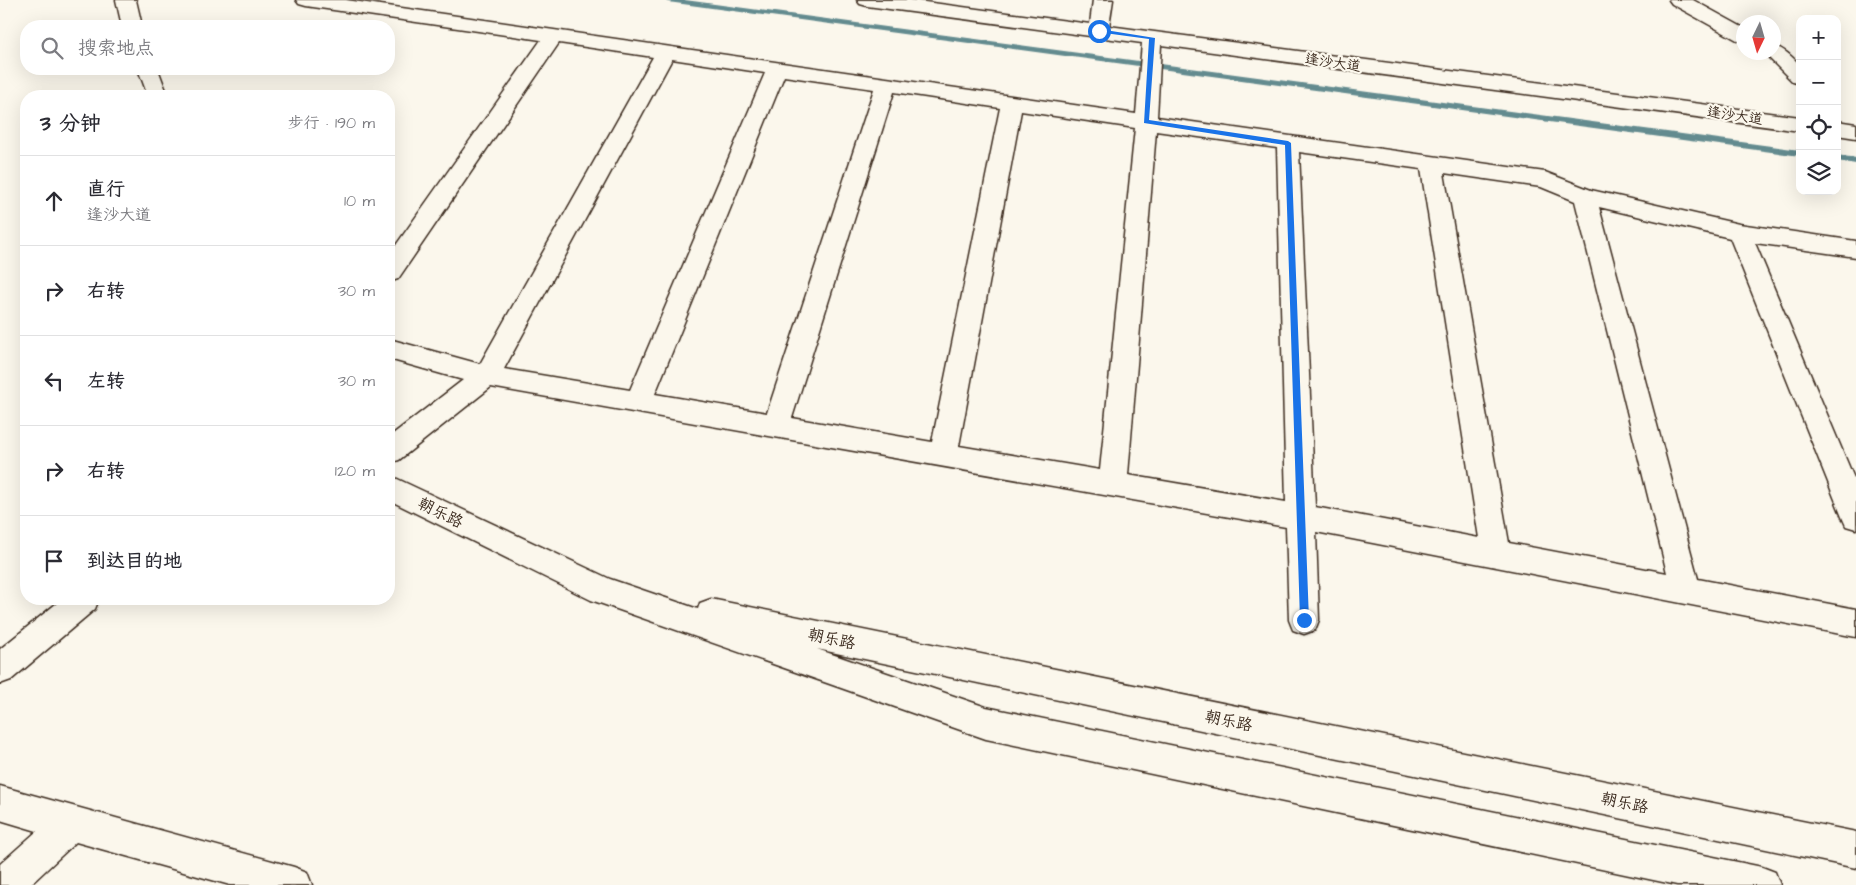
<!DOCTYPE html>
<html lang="zh">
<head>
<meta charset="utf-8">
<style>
	body { margin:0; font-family:"Architects Daughter","LXGW WenKai TC",sans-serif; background:#f2f2f3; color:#2b2b33 }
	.controls { position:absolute; right:15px; top:15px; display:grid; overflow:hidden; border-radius:10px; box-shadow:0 5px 20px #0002 }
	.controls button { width:45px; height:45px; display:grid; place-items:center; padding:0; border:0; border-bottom:1px solid #e1e1e2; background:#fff; color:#2b2b33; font:25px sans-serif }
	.compass { position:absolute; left:1736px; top:15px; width:45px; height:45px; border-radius:50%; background:#fff; box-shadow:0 5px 20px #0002; rotate:185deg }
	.stop { position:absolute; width:15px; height:15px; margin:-11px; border:4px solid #1a73e8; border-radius:50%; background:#fff }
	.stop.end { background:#1a73e8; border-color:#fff; box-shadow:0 1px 5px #0008 }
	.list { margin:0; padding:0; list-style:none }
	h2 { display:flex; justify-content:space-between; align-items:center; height:65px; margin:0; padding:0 20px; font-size:21px }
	h2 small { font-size:16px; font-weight:400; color:#7c7c81 }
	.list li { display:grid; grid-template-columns:32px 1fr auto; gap:15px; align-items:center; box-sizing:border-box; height:90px; padding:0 20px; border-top:1px solid #e1e1e2 }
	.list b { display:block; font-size:19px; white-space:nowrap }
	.list p { margin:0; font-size:16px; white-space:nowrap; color:#7c7c81 }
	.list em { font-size:16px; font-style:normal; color:#7c7c81 }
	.icon { flex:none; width:28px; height:28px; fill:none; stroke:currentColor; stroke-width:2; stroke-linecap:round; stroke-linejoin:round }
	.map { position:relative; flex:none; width:1856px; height:885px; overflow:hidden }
	.search { position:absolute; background:#fff; box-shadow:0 5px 20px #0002; left:20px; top:20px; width:375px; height:55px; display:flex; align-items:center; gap:12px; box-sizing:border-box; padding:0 18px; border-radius:20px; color:#7c7c81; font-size:19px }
	.panel { position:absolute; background:#fff; box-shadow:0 5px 20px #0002; left:20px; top:90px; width:375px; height:515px; border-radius:20px }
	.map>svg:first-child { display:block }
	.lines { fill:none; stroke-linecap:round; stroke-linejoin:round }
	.stream { fill:#638b8f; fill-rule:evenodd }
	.street-casing { stroke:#3b2a1e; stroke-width:3 }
	.secondary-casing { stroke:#3b2a1e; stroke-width:3 }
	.street { fill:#fbf7ec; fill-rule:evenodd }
	.secondary { fill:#fbf7ec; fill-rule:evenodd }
	.route { fill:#1a73e8 }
	.labels { text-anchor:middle; stroke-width:4.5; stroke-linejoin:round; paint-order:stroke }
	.far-street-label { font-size:14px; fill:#3b2a1e; stroke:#fbf7ec }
	.street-label { font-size:16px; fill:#3b2a1e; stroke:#fbf7ec }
</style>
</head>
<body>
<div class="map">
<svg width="1856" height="885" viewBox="0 0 1856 885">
	<rect width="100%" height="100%" fill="#fbf7ec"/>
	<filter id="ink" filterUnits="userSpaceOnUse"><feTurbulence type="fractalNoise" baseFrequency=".02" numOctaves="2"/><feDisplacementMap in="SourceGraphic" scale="10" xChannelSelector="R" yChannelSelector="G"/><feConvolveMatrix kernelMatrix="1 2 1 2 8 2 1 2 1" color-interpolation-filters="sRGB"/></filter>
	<g filter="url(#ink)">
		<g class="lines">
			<path class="stream" d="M664,0H685L1800,150V156L668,2Z
				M1837,155L1856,158V164L1837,161Z"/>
			<g class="street-casing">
				<path id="street" d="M116,0H136L142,26H122Z
					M296,0H346L1136,114L1142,43L867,6L860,4L857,0H910L1090,24L1093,0H1113L1109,26L1800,117V131L1161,45L1157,117L1545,172L1591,190L1739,224L1856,241V257L1755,243L1856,483V529L1846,526L1842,517L1730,238L1599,207L1698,579L1856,609V637L1316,532L1319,620L1315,630L1304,634L1293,630L1289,620L1286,527L491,387L399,460L389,463V437L463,380L389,359V339L480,364L653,57L559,43L398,279L389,282V255L541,40L306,6L299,4ZM672,59L765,73L630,390L504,369ZM784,76L874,89L767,413L655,394ZM894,92L1000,108L932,442L792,418ZM1021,111L1135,128L1100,470L959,446ZM1156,131L1277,148L1286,502L1128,475ZM1299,152L1421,169L1479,538L1315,507ZM1444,173L1541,187L1575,201L1667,573L1509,543Z
					M1669,0H1693L1744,28V42L1737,40L1672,4Z
					M1774,46C1785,49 1792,57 1800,65V84L1793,82L1763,52H1774Z
					M138,69H158L168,96H148Z
					M1837,121L1856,124V138L1837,135Z
					M62,599H99L95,609L11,680L0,684V649Z
					M0,786L294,867L307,872L312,885H230L76,842L30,885H0V864L37,831L0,820Z"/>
			</g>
			<g class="secondary-casing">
				<path id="secondary" d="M389,475L610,579L698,609L700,603L711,599L1856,832V868L817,649L986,707L1762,867L1775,872L1780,885H1677L986,739L591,600L389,500Z"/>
			</g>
			<use href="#street" class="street"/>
			<use href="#secondary" class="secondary"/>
		</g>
	</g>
	<path class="route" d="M1099,29L1155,38L1149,120L1288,141L1291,143L1309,620L1304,624L1300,620L1285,145L1144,123L1149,39L1097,32Z"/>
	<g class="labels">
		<g class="far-street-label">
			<text transform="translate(1333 62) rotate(8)" y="5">逢沙大道</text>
			<text transform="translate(1735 115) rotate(8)" y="5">逢沙大道</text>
		</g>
		<g class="street-label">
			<text transform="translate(441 512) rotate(26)" y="6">朝乐路</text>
			<text transform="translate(832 638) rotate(12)" y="6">朝乐路</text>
			<text transform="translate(1229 720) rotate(12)" y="6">朝乐路</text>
			<text transform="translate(1625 802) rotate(12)" y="6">朝乐路</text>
		</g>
	</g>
</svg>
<div class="controls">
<button>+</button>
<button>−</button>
<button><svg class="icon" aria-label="locate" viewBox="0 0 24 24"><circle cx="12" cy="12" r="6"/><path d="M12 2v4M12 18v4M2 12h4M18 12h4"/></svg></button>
<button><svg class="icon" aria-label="layers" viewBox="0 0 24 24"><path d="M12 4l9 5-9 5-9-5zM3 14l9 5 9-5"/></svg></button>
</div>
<svg class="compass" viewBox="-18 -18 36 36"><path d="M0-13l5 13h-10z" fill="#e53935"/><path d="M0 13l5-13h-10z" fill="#7c7c81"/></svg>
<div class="stop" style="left:1099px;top:31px"></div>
<div class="stop end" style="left:1304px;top:620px"></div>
<div class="search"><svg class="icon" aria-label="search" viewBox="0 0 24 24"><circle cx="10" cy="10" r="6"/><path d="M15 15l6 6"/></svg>搜索地点</div>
<section class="panel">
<h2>3 分钟<small>步行 · 190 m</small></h2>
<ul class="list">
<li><svg class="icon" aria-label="ahead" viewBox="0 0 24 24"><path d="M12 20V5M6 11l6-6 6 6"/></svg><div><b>直行</b><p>逢沙大道</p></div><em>10 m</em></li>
<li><svg class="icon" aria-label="right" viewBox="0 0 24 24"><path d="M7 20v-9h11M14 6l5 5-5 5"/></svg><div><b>右转</b></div><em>30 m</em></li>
<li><svg class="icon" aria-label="left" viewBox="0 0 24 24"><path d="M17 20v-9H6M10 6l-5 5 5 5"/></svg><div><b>左转</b></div><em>30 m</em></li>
<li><svg class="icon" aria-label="right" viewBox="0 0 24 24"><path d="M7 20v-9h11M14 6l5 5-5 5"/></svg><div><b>右转</b></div><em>120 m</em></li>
<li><svg class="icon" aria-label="arrive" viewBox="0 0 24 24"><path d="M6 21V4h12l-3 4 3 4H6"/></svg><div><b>到达目的地</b></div></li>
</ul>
</section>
</div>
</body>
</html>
